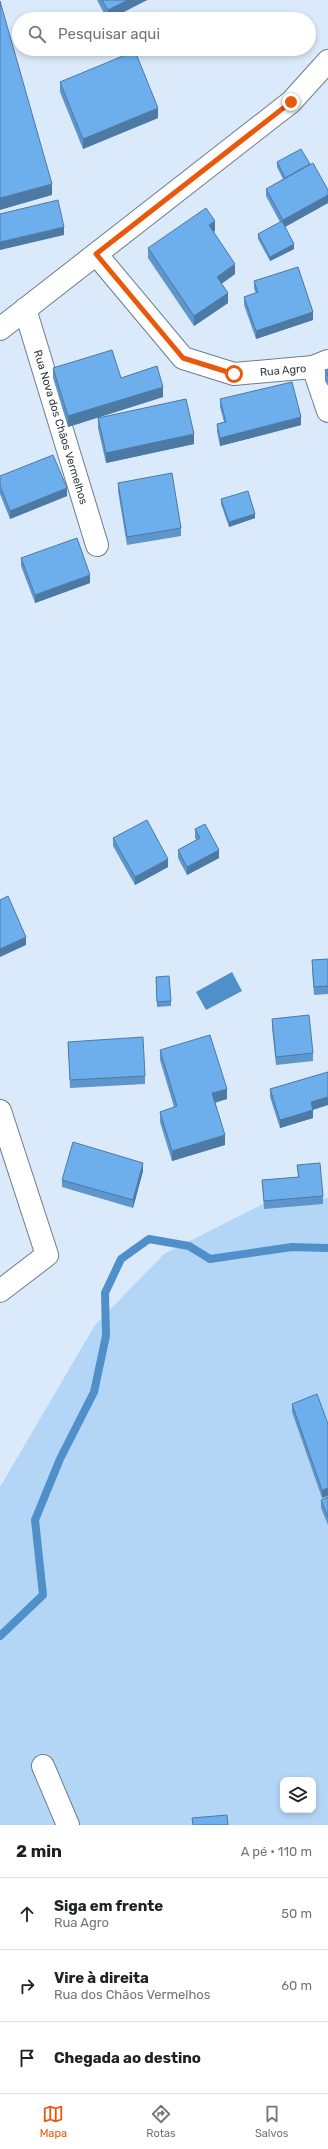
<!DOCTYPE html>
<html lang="pt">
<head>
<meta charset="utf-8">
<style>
	body { margin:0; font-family:Rubik,sans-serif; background:#f2f2f2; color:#202124 }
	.controls { position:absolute; right:12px; bottom:12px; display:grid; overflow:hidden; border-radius:8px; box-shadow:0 2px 6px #0003 }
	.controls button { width:36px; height:36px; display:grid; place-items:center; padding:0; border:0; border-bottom:1px solid #e0e0e0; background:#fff; color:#202124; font:20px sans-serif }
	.stop { position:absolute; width:12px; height:12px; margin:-9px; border:3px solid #ea580c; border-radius:50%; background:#fff }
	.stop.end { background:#ea580c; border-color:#fff; box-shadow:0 1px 4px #0008 }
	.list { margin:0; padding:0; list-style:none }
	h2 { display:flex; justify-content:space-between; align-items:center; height:52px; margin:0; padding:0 16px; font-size:17px }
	h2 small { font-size:13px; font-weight:400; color:#757577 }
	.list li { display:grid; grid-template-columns:26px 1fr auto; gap:12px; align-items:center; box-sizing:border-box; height:72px; padding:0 16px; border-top:1px solid #e0e0e0 }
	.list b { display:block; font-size:15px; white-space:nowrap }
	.list p { margin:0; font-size:13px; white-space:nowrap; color:#757577 }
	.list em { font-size:13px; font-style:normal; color:#757577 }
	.icon { flex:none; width:22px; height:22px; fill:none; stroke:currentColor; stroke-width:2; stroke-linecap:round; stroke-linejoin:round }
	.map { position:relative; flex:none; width:328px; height:1825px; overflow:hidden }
	.search { position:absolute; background:#fff; box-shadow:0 2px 6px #0003; left:12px; right:12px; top:12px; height:44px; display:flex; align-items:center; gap:10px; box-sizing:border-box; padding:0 14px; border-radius:22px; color:#757577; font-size:15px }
	.sheet { height:268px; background:#fff }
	nav { display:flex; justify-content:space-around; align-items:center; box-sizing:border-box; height:56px; border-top:1px solid #e0e0e0; background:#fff; font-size:11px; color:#757577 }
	nav a { display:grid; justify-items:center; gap:2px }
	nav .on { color:#ea580c }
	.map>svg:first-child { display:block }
	.green { fill:#b3d6f7; fill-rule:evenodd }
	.water { fill:#4f8fca }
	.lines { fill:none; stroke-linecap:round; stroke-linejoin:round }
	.stream { stroke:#4f8fca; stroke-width:8 }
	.street-casing { stroke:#6e7d8b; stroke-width:24 }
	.street { stroke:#fff; stroke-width:22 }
	.wall { fill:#5e96cb }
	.shaded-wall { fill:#4c7aa5 }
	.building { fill:#6dafec; stroke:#4c7aa5 }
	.route { stroke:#ea580c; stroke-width:5 }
	.labels { text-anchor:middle; stroke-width:3; stroke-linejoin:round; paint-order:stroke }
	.street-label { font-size:11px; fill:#31373d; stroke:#fff }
</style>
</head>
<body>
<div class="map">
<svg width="328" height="1825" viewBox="0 0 328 1825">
	<rect width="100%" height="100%" fill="#daeafa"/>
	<path class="green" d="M328,1198V1825H0V1487L95,1325L164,1254L265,1203ZM283,1780H313V1810H283Z"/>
	<path class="water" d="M232,972L242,991L206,1010L196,992Z"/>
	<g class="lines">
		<path class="stream" d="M0,1636L43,1595L35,1520L60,1459L94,1392L106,1336L105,1293L121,1259L149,1239L189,1246L210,1259L292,1247L328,1248"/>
		<g class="street-casing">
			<path id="street" d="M96,254L183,358L234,374L313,367L328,361
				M25,309L97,545
				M0,329L291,102L328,61
				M313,367L328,411
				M0,1111L47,1255L0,1291
				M43,1766L68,1825"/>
		</g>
		<use href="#street" class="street"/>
	</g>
	<path class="wall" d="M97,0H147L110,19H107Z
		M60,82L158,118L83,149L60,92Z
		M277,162L310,164L328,190V203L285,227L294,249L270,261L258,239V234L280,222L266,196V189L283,179L277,167Z
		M215,231L213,232L235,274L221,284L228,303L194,326L148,258V248Z
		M254,281L313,320L256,339L244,305V297L256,293L254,289Z
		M53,368L121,378L163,397L68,427L53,378Z
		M328,369V386L325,381V370Z
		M220,399L301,425L220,446L217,432V424L224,422L220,407Z
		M98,418L194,444L106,463L98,428Z
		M0,476L67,496L10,519L0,494Z
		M118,483L181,528V536L127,545L118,491Z
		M221,499L255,518L229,527L221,504Z
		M21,558L90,583L35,603L21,566Z
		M195,829L219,858L187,875L178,858V850L196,840L195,837Z
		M113,838L168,867L135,885L113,846Z
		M328,959V994L314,995L312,968V960Z
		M156,977L171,1001V1006L157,1007Z
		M272,1019L313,1053V1061L276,1065L272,1027Z
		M68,1042L145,1076V1084L70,1088Z
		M160,1050L227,1099L215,1103L225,1145L172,1161L160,1122V1112L174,1107L160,1060Z
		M328,1072V1105L313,1110V1118L280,1128L270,1097V1089Z
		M297,1165L323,1196V1204L264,1209L262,1180L298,1177Z
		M143,1171L133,1208L62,1187V1180Z
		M292,1404L328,1424L322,1498L292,1412Z
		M328,1497V1525L321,1508V1500Z"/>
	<path class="shaded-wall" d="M128,0H147L110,19H108V10Z
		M158,108V118L83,149V139Z
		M52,184V195L0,210V198Z
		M328,195V203L283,228V220Z
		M215,221V231L209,235V225Z
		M64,227V235L0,250V242Z
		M294,244V249L270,261V257Z
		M235,264V274L217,287V277Z
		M228,293V303L194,326V316Z
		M313,312V320L256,339V331Z
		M163,387V397L68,427V416Z
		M301,417V425L220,446V438Z
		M194,434V444L106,463V453Z
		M67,488V496L10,519V511Z
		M255,514V518L229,527V522Z
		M90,575V583L35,603V595Z
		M219,850V858L187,875V867Z
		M168,859V867L135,885V877Z
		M26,937V945L0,957V949Z
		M227,1089V1099L212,1103V1093Z
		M328,1097V1105L311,1110V1102Z
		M313,1110V1118L280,1128V1120Z
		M225,1135V1145L172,1161V1151Z
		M143,1163V1171L133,1208V1200Z
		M328,1488V1496L322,1498V1490Z"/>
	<path class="building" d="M102,0H128L108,10Z
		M0,1L52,184L0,198Z
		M135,51L158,108L83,139L60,82Z
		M301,149L310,164L285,178L277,162Z
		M313,163L328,190V195L283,220L266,189Z
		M58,200L64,227L0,242V214Z
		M206,208L215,221L209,225L235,264L217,277L228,293L194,316L148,248Z
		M282,221L294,244L270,257L258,234Z
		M298,267L313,312L256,331L244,297L258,292L254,281Z
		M112,350L121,378L157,366L163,387L68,416L53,368Z
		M328,369V376L325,370Z
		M292,382L301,417L220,438L217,424L226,422L220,399Z
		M186,399L194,434L106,453L98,418Z
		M53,455L67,488L10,511L0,486V476Z
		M172,473L181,528L127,537L118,483Z
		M248,491L255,514L229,522L221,499Z
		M77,538L90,575L35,595L21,558Z
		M147,820L168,859L135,877L113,838Z
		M205,824L219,850L187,867L178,850L200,838L195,829Z
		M8,896L26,937L0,949V900Z
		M328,959V986L314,987L312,960Z
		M169,976L171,1001L157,1002L156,977Z
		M309,1015L313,1053L276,1057L272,1019Z
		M210,1035L227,1089L212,1093L225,1135L172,1151L160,1112L177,1106L160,1050Z
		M143,1037L145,1076L70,1080L68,1042Z
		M328,1072V1097L311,1102L313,1110L280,1120L270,1089Z
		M73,1142L143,1163L133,1200L62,1180Z
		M320,1163L323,1196L264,1201L262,1180L299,1177L297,1165Z
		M317,1394L328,1424V1488L322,1490L292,1404Z
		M328,1497V1517L321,1500Z
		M227,1815L228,1825H193L192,1818Z"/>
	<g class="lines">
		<path class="route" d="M234,374L183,358L96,254L291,102"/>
	</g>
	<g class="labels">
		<g class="street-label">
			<text transform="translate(283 370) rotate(-5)" y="4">Rua Agro</text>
			<text transform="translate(61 427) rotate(73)" y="4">Rua Nova dos Chãos Vermelhos</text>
		</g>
	</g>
</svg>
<div class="controls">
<button><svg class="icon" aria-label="layers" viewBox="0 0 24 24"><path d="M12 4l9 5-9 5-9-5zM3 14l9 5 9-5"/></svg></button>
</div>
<div class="stop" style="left:234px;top:374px"></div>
<div class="stop end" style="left:291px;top:102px"></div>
<div class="search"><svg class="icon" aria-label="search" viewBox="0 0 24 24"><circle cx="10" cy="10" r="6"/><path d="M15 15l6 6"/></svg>Pesquisar aqui</div>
</div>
<section class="sheet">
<h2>2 min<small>A pé · 110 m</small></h2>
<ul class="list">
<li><svg class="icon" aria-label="ahead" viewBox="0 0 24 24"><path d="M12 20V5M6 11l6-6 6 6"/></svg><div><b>Siga em frente</b><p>Rua Agro</p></div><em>50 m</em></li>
<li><svg class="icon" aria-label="right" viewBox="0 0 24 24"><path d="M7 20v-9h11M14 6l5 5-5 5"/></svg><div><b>Vire à direita</b><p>Rua dos Chãos Vermelhos</p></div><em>60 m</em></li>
<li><svg class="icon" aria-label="arrive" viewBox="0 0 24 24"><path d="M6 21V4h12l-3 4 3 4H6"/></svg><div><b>Chegada ao destino</b></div></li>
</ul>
</section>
<nav>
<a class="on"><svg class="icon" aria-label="map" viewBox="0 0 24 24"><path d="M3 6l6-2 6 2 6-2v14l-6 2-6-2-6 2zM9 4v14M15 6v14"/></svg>Mapa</a>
<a><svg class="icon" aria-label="directions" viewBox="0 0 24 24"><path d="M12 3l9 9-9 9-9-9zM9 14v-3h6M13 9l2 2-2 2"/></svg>Rotas</a>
<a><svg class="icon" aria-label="saved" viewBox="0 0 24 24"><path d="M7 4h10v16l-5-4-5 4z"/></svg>Salvos</a>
</nav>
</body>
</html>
